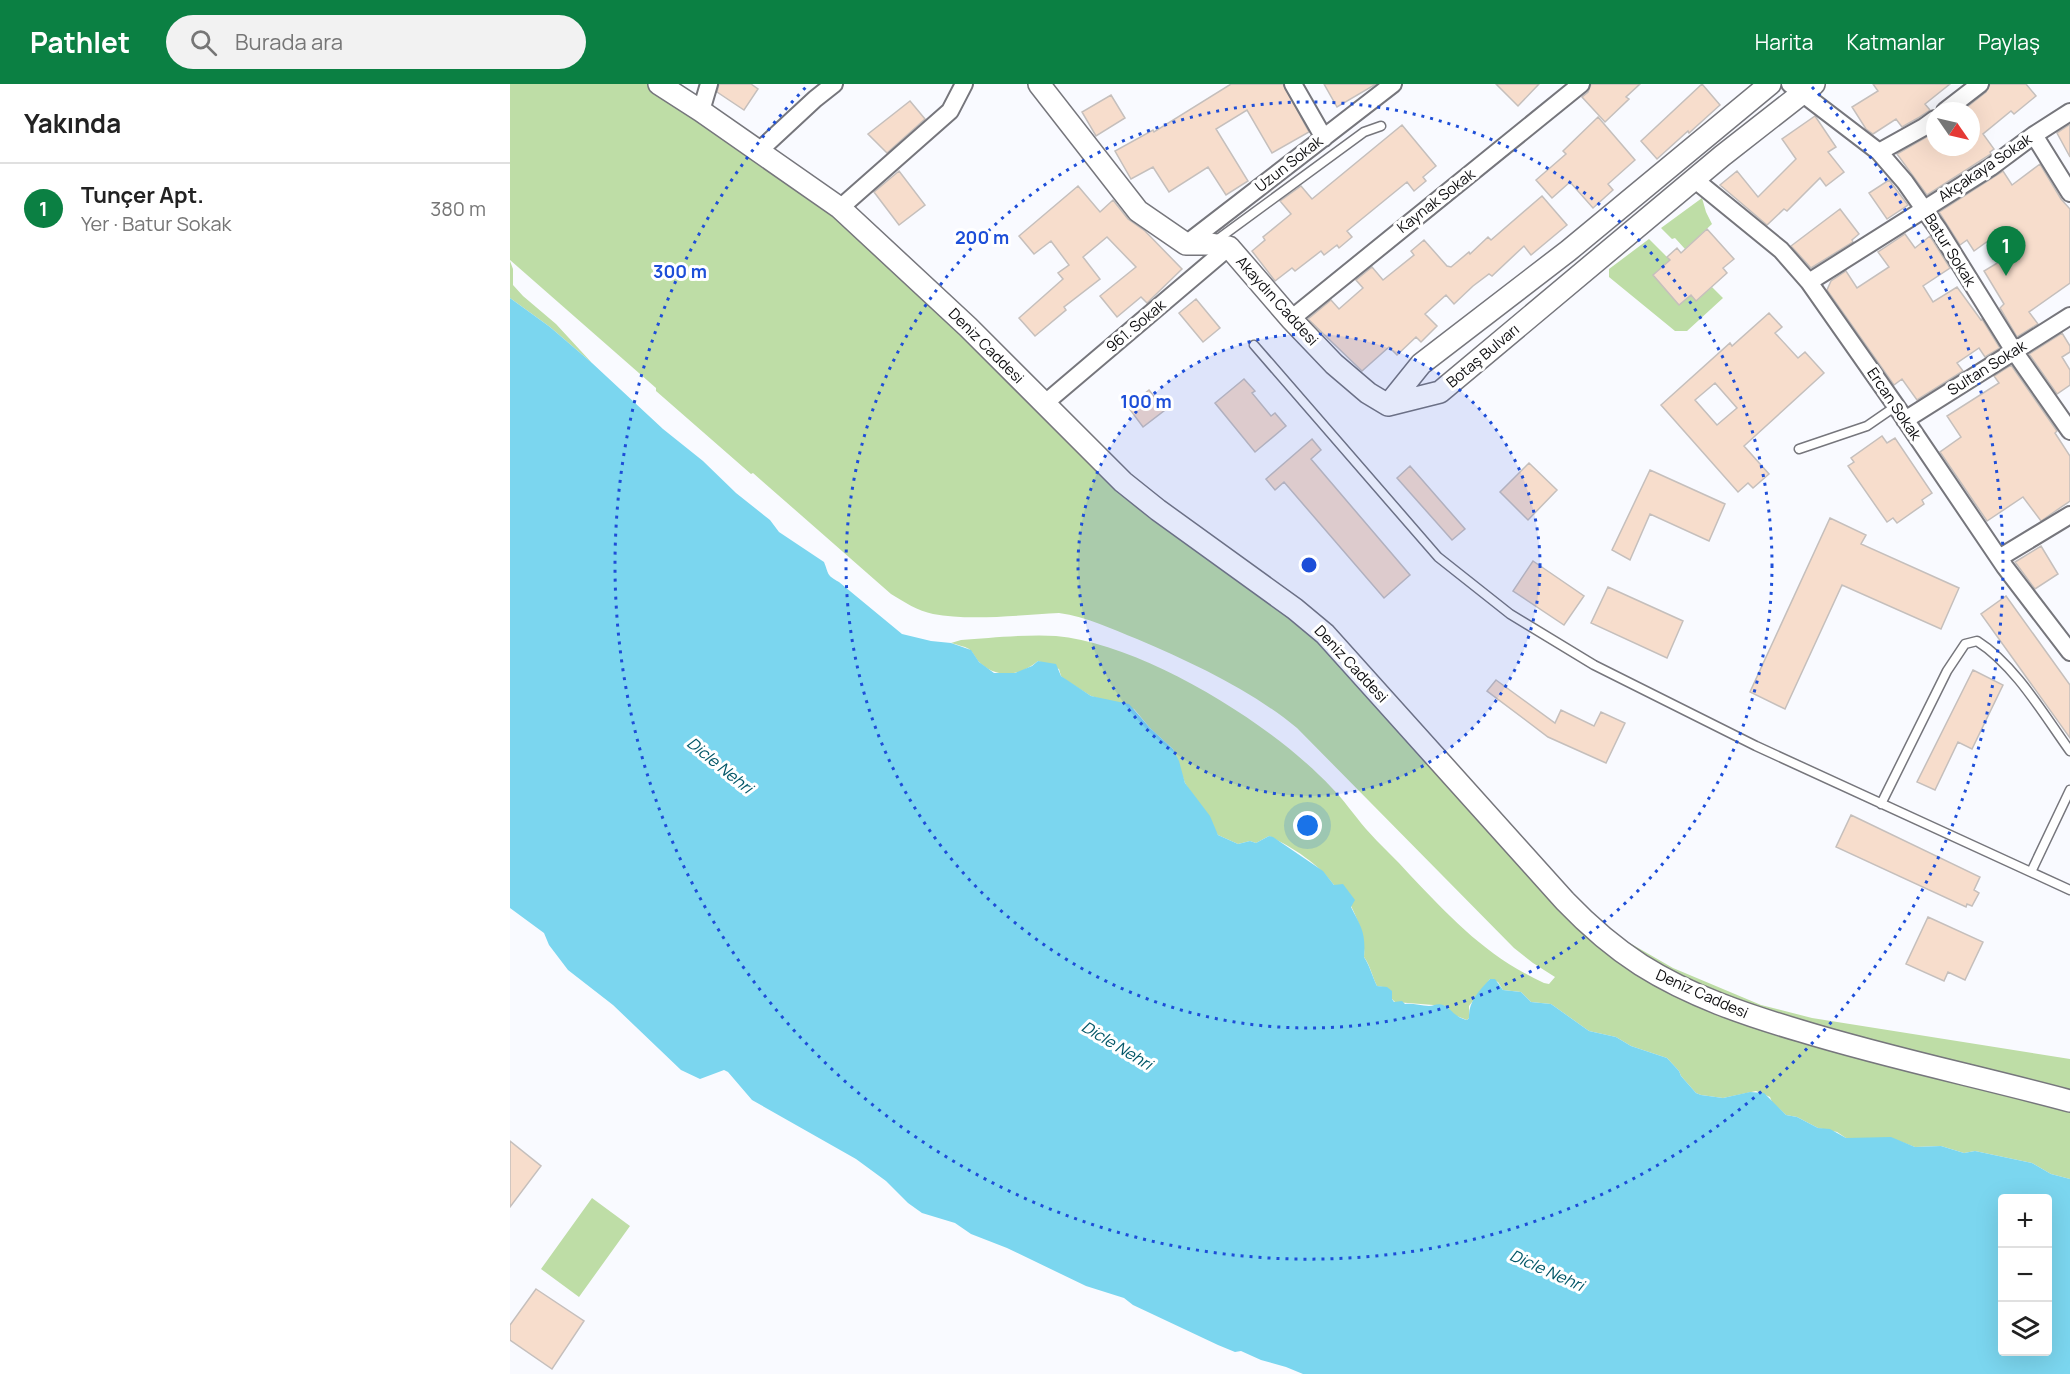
<!DOCTYPE html>
<html lang="tr">
<head>
<meta charset="utf-8">
<style>
	body { margin:0; font-family:Manrope,sans-serif; background:#f2f2f2; color:#222 }
	.controls { position:absolute; right:18px; bottom:18px; display:grid; overflow:hidden; border-radius:6px; box-shadow:0 6px 24px #0002 }
	.controls button { width:54px; height:54px; display:grid; place-items:center; padding:0; border:0; border-bottom:2px solid #e0e0e0; background:#fff; color:#222; font:30px sans-serif }
	.compass { position:absolute; left:1416px; top:18px; width:54px; height:54px; border-radius:50%; background:#fff; box-shadow:0 6px 24px #0002; rotate:124deg }
	.you { position:absolute; left:798px; top:742px; width:21px; height:21px; margin:-15px; border:4px solid #fff; border-radius:50%; background:#1a73e8; box-shadow:0 0 0 9px #1a73e833 }
	.badge { display:grid; place-items:center; width:39px; height:39px; border-radius:50%; background:#0b8043; color:#fff; font-size:20px; font-weight:700 }
	.pin { position:absolute; translate:-50% -50px; filter:drop-shadow(0 2px 3px #0008) }
	.pin::after { content:''; position:absolute; top:32px; width:21px; height:18px; background:inherit; clip-path:polygon(0 0,100% 0,50% 100%) }
	.list { margin:0; padding:0; list-style:none }
	h2 { display:flex; justify-content:space-between; align-items:center; height:78px; margin:0; padding:0 24px; font-size:26px }
	h2 small { font-size:20px; font-weight:400; color:#767676 }
	.list li { display:grid; grid-template-columns:39px 1fr auto; gap:18px; align-items:center; box-sizing:border-box; height:90px; padding:0 24px; border-top:2px solid #e0e0e0 }
	.list b { display:block; font-size:22px; white-space:nowrap }
	.list p { margin:0; font-size:20px; white-space:nowrap; color:#767676 }
	.list em { font-size:20px; font-style:normal; color:#767676 }
	.icon { flex:none; width:33px; height:33px; fill:none; stroke:currentColor; stroke-width:2; stroke-linecap:round; stroke-linejoin:round }
	.map { position:relative; flex:none; width:1560px; height:1290px; overflow:hidden }
	header { display:flex; align-items:center; gap:36px; box-sizing:border-box; height:84px; padding:0 30px; background:#0b8043; color:#fff }
	header strong { font-size:28px }
	nav { display:flex; gap:33px; margin-inline-start:auto; font-size:21px }
	.search { width:420px; height:54px; background:#f2f2f2; display:flex; align-items:center; gap:15px; box-sizing:border-box; padding:0 21px; border-radius:33px; color:#767676; font-size:22px }
	main { display:flex }
	aside { flex:1; background:#fff }
	.map>svg:first-child { display:block }
	.green { fill:#bedda6 }
	.water { fill:#7bd6ef; fill-rule:evenodd }
	.building { fill:#f7ddcc; stroke:#c5bfbc; stroke-width:1.5; fill-rule:evenodd }
	.lines { fill:none; stroke-linecap:round; stroke-linejoin:round }
	.service-casing { stroke:#76767c; stroke-width:11 }
	.minor-casing { stroke:#76767c; stroke-width:20 }
	.tertiary-casing { stroke:#76767c; stroke-width:24 }
	.service { stroke:#fff; stroke-width:8 }
	.minor { stroke:#fff; stroke-width:16 }
	.tertiary { stroke:#fff; stroke-width:21 }
	.ring { fill:none; stroke:#1d4ed8; stroke-width:3; stroke-dasharray:3 6 }
	.labels { text-anchor:middle; stroke-width:6; stroke-linejoin:round; paint-order:stroke }
	.street-label { font-size:15px; fill:#0d0d0f; stroke:#fff }
	.water-label { font-size:16px; font-style:italic; fill:#015667; stroke:#fff }
	.centre { fill:#1d4ed8; stroke:#fff; stroke-width:3 }
	.ring-label { font-size:18px; text-anchor:middle; font-weight:bold; fill:#1d4ed8; stroke:#fff; stroke-width:6; stroke-linejoin:round; paint-order:stroke }
</style>
</head>
<body>
<header>
<strong>Pathlet</strong>
<div class="search"><svg class="icon" aria-label="search" viewBox="0 0 24 24"><circle cx="10" cy="10" r="6"/><path d="M15 15l6 6"/></svg>Burada ara</div>
<nav><a>Harita</a><a>Katmanlar</a><a>Paylaş</a></nav>
</header>
<main>
<aside>
<h2>Yakında<small></small></h2>
<ul class="list">
<li><span class="badge">1</span><div><b>Tunçer Apt.</b><p>Yer · Batur Sokak</p></div><em>380 m</em></li>
</ul>
</aside>
<div class="map">
<svg width="1560" height="1290" viewBox="0 0 1560 1290">
	<rect width="100%" height="100%" fill="#f9faff"/>
	<path class="green" d="M0,0H149L284,90L534,320L785,525L1059,821L1104,850L1163,884L1251,921L1302,934L1560,975V1095L1541,1090L1522,1079L1465,1067L1454,1069L1431,1062L1405,1063L1381,1054H1336L1327,1048L1308,1044L1287,1033L1276,1031L1262,1018L1260,1013L1246,1007L1213,1014L1191,1011L1186,1009L1171,992L1169,987L1157,974L1121,962L1106,953L1079,947L1041,920L1021,918L1011,908L993,906L988,898L980,895L959,922V934L957,936L944,931L936,922L885,918L882,915V911L873,903L867,902C862,892 860,881 854,873C856,845 842,826 831,801H824C809,780 782,763 759,752L746,759L740,757L728,760L708,751L675,699L663,665L640,644L624,625L581,612L557,597L551,592L549,585L528,577C509,593 486,595 468,577C465,573 463,568 459,565C454,562 447,561 441,559L451,556C480,554 518,550 546,552C634,560 762,640 821,703C834,716 844,731 856,745C870,761 886,775 900,791C943,836 976,872 1034,899L1039,900L1045,893L1023,879L1004,864L787,644C741,606 683,579 627,555C602,545 577,533 549,529C512,531 459,537 423,530C408,527 394,518 381,510L243,389L241,390L146,307V304L0,176Z
		M1192,114L1196,128L1202,140L1175,165L1165,154L1162,155L1151,144Z
		M1139,155L1160,176L1143,191L1169,221L1181,211L1186,217L1202,203L1213,214L1177,247H1165L1099,193V185Z
		M0,177L3,185V201L13,212L46,240L82,279L40,243L0,214Z
		M82,1114L120,1142L69,1213L31,1185Z"/>
	<path class="water" d="M0,214L40,243L82,279L153,345L193,377L226,409L260,436L269,448L314,478C319,490 316,491 329,498L392,550L421,557L441,559L461,566L469,578L484,589H505L522,582L528,577L546,580L551,592L581,612L619,620L640,644L663,665L669,677L675,699L700,732L708,751L728,760L740,757L746,759L759,752L763,753L813,787L824,801L833,800L845,816L841,823C851,843 856,848 854,873C860,882 862,892 867,902L877,903L882,907V915L884,918L892,917L895,920C903,919 911,922 919,922C924,922 928,919 933,921C942,925 944,933 957,936L959,934C958,918 969,907 980,895H985L993,906L1011,908L1021,918L1041,920L1079,947L1106,953L1121,962L1157,974L1169,987L1171,992L1186,1009L1191,1011L1213,1014L1240,1008L1254,1009L1276,1031L1287,1033L1308,1044L1320,1045L1336,1054L1381,1053L1405,1063L1431,1062L1454,1069L1465,1067L1522,1079L1541,1090L1560,1095V1290H793L776,1283L751,1276L731,1267L725,1268L708,1261L623,1221L614,1214L576,1202L497,1164L461,1150L445,1139L412,1129L398,1119L376,1097L346,1075L242,1016L218,988L214,986L190,995L171,986L103,921L58,886L39,861L34,849L0,824ZM1538,1114V1268H1492V1114Z"/>
	<path class="building" d="M209,0H241L248,5L234,26L207,8Z
		M721,0H773L799,48L762,69L737,26L706,45L738,97L716,111L698,83L659,108L643,83L621,95L605,67L643,46L644,48Z
		M814,0H866L827,23Z
		M986,0H1029L1008,22Z
		M1081,0H1130L1116,13L1119,15L1095,38L1072,13L1078,8Z
		M1192,0L1210,21L1179,49L1178,47L1147,75L1131,57Z
		M1363,0H1440L1415,20L1420,26L1408,34L1392,43L1386,35L1363,50L1356,45L1342,23L1368,7Z
		M1480,0H1516L1526,12L1504,30L1501,27L1473,50L1484,65L1480,68L1481,70L1417,111L1387,70L1425,48V63H1461V27H1452L1476,8Z
		M601,11L615,34L586,52L572,28Z
		M400,17L415,35L377,69L358,50Z
		M1305,32L1326,63L1318,68L1334,88L1316,102L1310,94L1277,127L1274,125L1257,141L1210,101L1227,87L1248,113L1286,75L1272,55Z
		M1088,33L1125,76L1098,100L1103,106L1083,124L1060,98L1042,114L1026,96L1056,70L1053,67Z
		M1560,40V73L1547,49Z
		M892,41L926,82L913,93L916,97L904,107L897,98L837,147L842,153L829,164L827,161L814,171L811,167L785,187L782,184L765,197L742,167L755,156L753,153L781,130L770,117L791,102L802,115Z
		M1530,80L1551,115L1560,125V199L1519,228L1528,240L1507,253L1490,224L1494,220L1474,187L1507,167L1492,147L1464,167L1457,156L1450,161L1429,128L1493,87L1502,101Z
		M389,87L415,121L389,141L364,108Z
		M1379,96L1398,121L1377,135L1359,109Z
		M568,102L590,128L603,116L618,135L635,147L672,185L637,219L631,213L607,233L590,212L626,183L597,153L573,173L590,195L554,223L556,226L525,252L509,234L553,195L548,189L559,181L541,157L524,170L509,152Z
		M1032,112L1057,141L1021,171L1014,162L982,192L979,190L963,202L944,220L936,211L915,230L927,242L911,258L906,253L887,271L879,263L852,287L798,235L821,216L829,225L853,204L846,196L862,183L873,196L904,171L901,167L914,156L937,182L941,183L959,168L960,170L978,153L981,156Z
		M1330,125L1349,150L1342,156L1343,158L1301,184L1281,162Z
		M1197,145L1224,175L1213,184L1217,189L1186,217L1181,211L1169,221L1143,191L1160,176L1157,173L1167,164L1171,169Z
		M1395,150L1405,164L1420,152L1440,184L1413,202L1423,218L1447,203L1471,236L1472,235L1490,264L1475,273L1469,264L1447,279L1453,287L1407,316L1392,295L1384,301L1317,206L1321,197L1336,187L1347,204L1379,183L1368,168Z
		M686,215L710,244L693,258L669,229Z
		M1259,229L1272,243L1265,249L1288,274L1295,268L1314,289L1234,362L1259,390L1243,404L1238,399L1228,408L1151,321L1220,259L1222,262ZM1205,299L1227,324L1207,341L1185,316Z
		M1552,249L1560,262V268L1552,273L1560,286V301L1547,310L1519,270Z
		M1501,281L1547,347L1545,349L1560,372V417L1531,437L1513,413L1477,437L1430,368L1451,353L1437,332L1489,299L1484,292Z
		M734,295L745,307L742,309L761,332L765,329L776,342L745,368L705,319Z
		M639,306L655,326L633,343L618,323Z
		M1372,352L1377,359L1385,354L1422,409L1412,416L1414,420L1387,439L1383,434L1377,438L1338,382L1344,378L1341,374Z
		M802,355L811,366L801,375L900,491L874,514L774,398L765,406L756,395Z
		M1019,379L1047,406L1018,436L990,408Z
		M900,382L955,445L942,456L887,394Z
		M1140,386L1215,420L1199,457L1140,430L1120,476L1102,466Z
		M1320,434L1356,451L1351,460L1449,504L1431,545L1332,501L1275,625L1240,608Z
		M1531,462L1548,490L1525,505L1505,478Z
		M1023,477L1074,512L1054,541L1003,507Z
		M1098,503L1173,537L1157,574L1081,539Z
		M1496,512L1560,601V654L1471,530Z
		M1463,586L1493,601L1462,665L1448,658L1425,706L1407,698Z
		M986,596L1045,639L1051,626L1084,642L1091,628L1115,639L1096,679L1038,653L977,607Z
		M1341,731L1470,793L1464,806L1469,809L1462,822L1457,820L1456,823L1326,763Z
		M1418,833L1473,858L1455,896L1438,888L1434,897L1396,880Z
		M0,1057L31,1082L0,1123Z
		M26,1205L74,1237L42,1285L0,1256V1241Z"/>
	<g class="lines">
		<g class="service-casing">
			<path id="service" d="M704,158L854,48L871,42
				M744,261L928,473L1000,530L1084,581L1246,662L1560,806
				M1289,365L1357,342L1386,322
				M1371,720L1437,587L1455,560L1467,557C1505,581 1534,631 1560,667
				M1521,788L1560,706"/>
		</g>
		<g class="minor-casing">
			<path id="minor" d="M783,0L814,54
				M1280,0L1369,68L1395,98L1428,145L1504,267L1560,347
				M191,27L199,0
				M1435,27L1470,0
				M1524,51L1560,109
				M249,67L305,15L324,0
				M1369,68L1414,43L1425,35
				M1184,95L1271,166L1299,198L1386,322L1495,483L1560,568
				M330,124L440,27L454,0
				M676,160L883,0
				M1299,198L1481,83L1524,51L1560,28
				M781,235L1071,0
				M534,320L719,163
				M1395,336L1560,232
				M1489,474L1560,431"/>
		</g>
		<g class="tertiary-casing">
			<path id="tertiary" d="M149,0L191,27L330,124L458,243L613,398L648,426L785,525L815,550L1055,817C1078,841 1103,863 1131,881C1180,912 1236,931 1291,947C1379,974 1471,993 1560,1017
				M529,0L628,127L676,160H701L719,163L781,235L824,280L858,309L878,321
				M878,321L930,308L1212,72L1304,0
				M878,321L911,280L1058,167L1260,0"/>
		</g>
		<use href="#service" class="service"/>
		<use href="#minor" class="minor"/>
		<use href="#tertiary" class="tertiary"/>
	</g>
	<circle cx="799" cy="481" r="231" fill="#1d4ed8" fill-opacity=".12"/>
	<g class="ring">
		<circle cx="799" cy="481" r="231"/>
		<circle cx="799" cy="481" r="463"/>
		<path d="M1302 3A694 694 0 1 1 296 3"/>
	</g>
	<g class="labels">
		<g class="street-label">
			<text transform="translate(779 80) rotate(-38)" y="5">Uzun Sokak</text>
			<text transform="translate(1475 84) rotate(-34)" y="5">Akçakaya Sokak</text>
			<text transform="translate(926 117) rotate(-38)" y="5">Kaynak Sokak</text>
			<text transform="translate(1440 166) rotate(58)" y="5">Batur Sokak</text>
			<text transform="translate(767 217) rotate(48)" y="5">Akaydın Caddesi</text>
			<text transform="translate(626 242) rotate(-40)" y="5">961. Sokak</text>
			<text transform="translate(476 262) rotate(45)" y="5">Deniz Caddesi</text>
			<text transform="translate(973 272) rotate(-40)" y="5">Botaş Bulvarı</text>
			<text transform="translate(1477 284) rotate(-32)" y="5">Sultan Sokak</text>
			<text transform="translate(1384 320) rotate(56)" y="5">Ercan Sokak</text>
			<text transform="translate(841 580) rotate(47)" y="5">Deniz Caddesi</text>
			<text transform="translate(1192 910) rotate(24)" y="5">Deniz Caddesi</text>
		</g>
		<g class="water-label">
			<text transform="translate(210 681) rotate(39)" y="6">Dicle Nehri</text>
			<text transform="translate(607 961) rotate(31)" y="6">Dicle Nehri</text>
			<text transform="translate(1037 1186) rotate(24)" y="6">Dicle Nehri</text>
		</g>
	</g>
	<circle cx="799" cy="481" r="9" class="centre"/>
	<g class="ring-label">
		<text x="472" y="160">200 m</text>
		<text x="170" y="194">300 m</text>
		<text x="636" y="324">100 m</text>
	</g>
</svg>
<div class="controls">
<button>+</button>
<button>−</button>
<button><svg class="icon" aria-label="layers" viewBox="0 0 24 24"><path d="M12 4l9 5-9 5-9-5zM3 14l9 5 9-5"/></svg></button>
</div>
<svg class="compass" viewBox="-18 -18 36 36"><path d="M0-13l5 13h-10z" fill="#e53935"/><path d="M0 13l5-13h-10z" fill="#767676"/></svg>
<div class="you"></div>
<div class="pin badge" style="left:1496px;top:192px">1</div>
</div>
</main>
</body>
</html>
